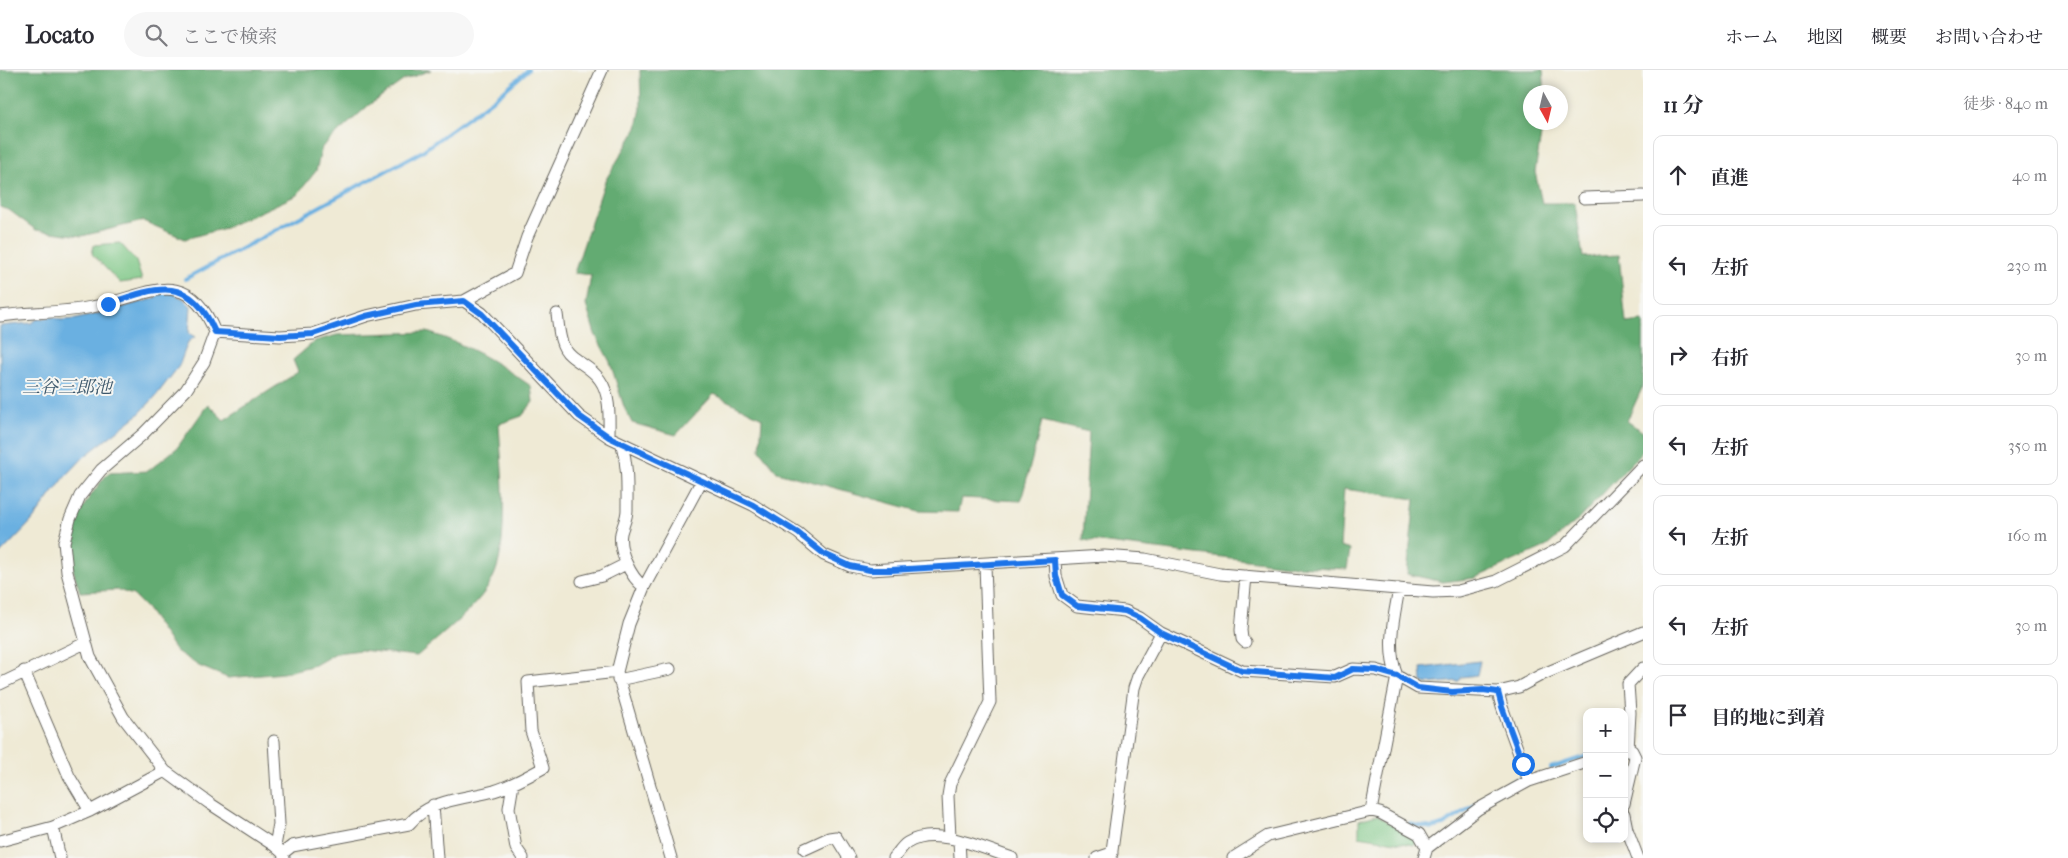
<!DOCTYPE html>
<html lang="ja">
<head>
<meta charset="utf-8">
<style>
	body { margin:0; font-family:"IM FELL French Canon","Noto Serif JP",serif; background:#f7f7f7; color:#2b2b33 }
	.controls { position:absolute; right:15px; bottom:15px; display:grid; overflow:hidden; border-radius:10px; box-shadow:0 2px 8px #0003 }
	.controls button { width:45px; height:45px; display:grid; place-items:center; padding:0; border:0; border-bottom:1px solid #e1e1e2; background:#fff; color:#2b2b33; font:25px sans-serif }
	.compass { position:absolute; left:1523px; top:15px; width:45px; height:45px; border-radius:50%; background:#fff; box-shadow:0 2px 8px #0003; rotate:172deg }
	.stop { position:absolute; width:15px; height:15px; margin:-11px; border:4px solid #1a73e8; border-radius:50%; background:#fff }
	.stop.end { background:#1a73e8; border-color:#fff; box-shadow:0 1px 5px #0008 }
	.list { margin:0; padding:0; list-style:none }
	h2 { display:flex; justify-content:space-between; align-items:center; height:65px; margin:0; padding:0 20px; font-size:21px }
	h2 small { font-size:16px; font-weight:400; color:#7c7c81 }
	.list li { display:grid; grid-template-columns:32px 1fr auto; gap:15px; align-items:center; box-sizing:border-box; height:80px; margin:0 10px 10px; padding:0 10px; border:1px solid #e1e1e2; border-radius:10px }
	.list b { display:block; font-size:19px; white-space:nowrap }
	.list em { font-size:16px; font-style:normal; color:#7c7c81 }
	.icon { flex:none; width:28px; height:28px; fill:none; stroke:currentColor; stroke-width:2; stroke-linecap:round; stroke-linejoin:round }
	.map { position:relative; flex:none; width:1643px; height:788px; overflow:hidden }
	header { display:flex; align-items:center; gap:30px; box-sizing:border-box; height:70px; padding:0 25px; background:#fff; border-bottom:1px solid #e1e1e2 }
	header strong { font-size:24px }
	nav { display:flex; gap:28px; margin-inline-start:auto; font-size:18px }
	.search { width:350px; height:45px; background:#f7f7f7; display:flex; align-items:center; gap:12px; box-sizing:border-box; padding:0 18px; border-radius:28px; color:#7c7c81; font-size:19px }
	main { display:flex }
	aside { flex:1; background:#fff }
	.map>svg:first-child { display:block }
	.green { fill:#7bc684; stroke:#4c7150 }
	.forest { fill:#64ab72; stroke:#406447 }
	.water { fill:#6bb0e1; stroke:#44667e }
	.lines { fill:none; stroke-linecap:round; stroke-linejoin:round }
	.stream { stroke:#6bb0e1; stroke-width:4 }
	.minor-casing { stroke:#66645d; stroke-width:13 }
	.minor { stroke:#fff; stroke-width:11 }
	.route { stroke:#1a73e8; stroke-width:6 }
	.labels { text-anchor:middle; stroke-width:4; stroke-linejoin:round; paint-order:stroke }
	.water-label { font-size:18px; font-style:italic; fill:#3c576b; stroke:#f6f6f2 }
</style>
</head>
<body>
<header>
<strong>Locato</strong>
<div class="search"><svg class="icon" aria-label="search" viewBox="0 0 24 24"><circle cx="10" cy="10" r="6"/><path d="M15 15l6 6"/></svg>ここで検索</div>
<nav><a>ホーム</a><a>地図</a><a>概要</a><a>お問い合わせ</a></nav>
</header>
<main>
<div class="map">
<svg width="1643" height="788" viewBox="0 0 1643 788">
	<rect width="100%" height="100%" fill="#f6f6f2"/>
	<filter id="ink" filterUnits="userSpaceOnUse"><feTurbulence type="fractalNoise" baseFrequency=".02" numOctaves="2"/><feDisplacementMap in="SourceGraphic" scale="10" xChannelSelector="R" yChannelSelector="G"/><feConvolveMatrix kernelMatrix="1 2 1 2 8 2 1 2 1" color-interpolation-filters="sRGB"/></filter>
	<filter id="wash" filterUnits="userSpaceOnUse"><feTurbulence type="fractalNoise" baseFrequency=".0096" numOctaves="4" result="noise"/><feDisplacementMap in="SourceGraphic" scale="20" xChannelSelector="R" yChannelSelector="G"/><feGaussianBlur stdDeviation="1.12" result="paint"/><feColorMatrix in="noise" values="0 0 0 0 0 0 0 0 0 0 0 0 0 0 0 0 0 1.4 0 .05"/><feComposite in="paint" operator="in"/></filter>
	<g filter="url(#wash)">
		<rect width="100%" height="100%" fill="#efead5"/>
		<path class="green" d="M120,173L136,191L142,210L120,213L92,184L94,175Z
			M1377,745L1418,771L1414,775L1359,766V750Z"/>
		<path class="forest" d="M0,0H431L404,10L369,35L322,77L316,101L297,125L225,158L185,169L143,151L82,166L36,160L9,140L0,137Z
			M640,0H1543L1545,22H1530V52L1543,53L1535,102L1542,133H1575L1583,187L1619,185L1626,253L1643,251V316L1627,351L1643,362V381L1578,450L1547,476L1475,508L1443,512L1407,504L1415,429L1344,419L1340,477L1350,480L1347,499L1296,496L1083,470L1089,362L1042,351L1021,431L961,428L958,442L919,441L777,402L760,380L762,348L714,324L676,365L632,353L624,337L610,292L595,264L586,235L591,205L574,203L605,111L637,58L641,38Z
			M427,262C467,274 496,292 531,316L533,332L522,346L499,354C501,394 511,475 492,510C479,536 439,567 417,586L361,580L336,583L315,595L283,603L228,608L199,596L176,581L147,539L133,525L118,520L80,522C77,512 73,501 71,491C65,457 88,428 108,403L148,401L177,378L208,334L224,350L298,302L293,290L315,271L337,265Z"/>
		<path class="water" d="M166,220L184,229L191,236L189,263L195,267L188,272L179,296L155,327L139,344L85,386L65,407L31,452L0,484V256L31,253L37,249L53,247L61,250L77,249L153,229Z
			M1480,591L1477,605L1462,607L1459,611L1427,614L1422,612L1421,598Z"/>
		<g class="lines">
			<path class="stream" d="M185,209L421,82L499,25L528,0
				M1633,675L1641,684L1640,690
				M1551,698L1587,686
				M1409,754L1432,758L1443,755L1514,711L1526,707"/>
		</g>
	</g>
	<g filter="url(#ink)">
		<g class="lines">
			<g class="minor-casing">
				<path id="minor" d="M1584,128L1643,126
					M464,231L482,243L579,346L609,367L753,435L798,463L824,485L850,496L870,500L1104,486L1145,489L1220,504L1433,522L1458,521L1496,511L1565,476L1643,395
					M557,244C559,257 559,276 570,285C580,294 592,298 600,310C611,325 609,350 609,367
					M0,246C31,242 62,243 92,237C145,228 186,191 215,262L280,266L313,264L366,246L416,235L464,231L515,203L527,167L602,0
					M215,262L204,292L186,320L143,364L101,400L80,426L70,449L64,472L67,502L90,587L123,647L165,701L209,733L275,776L283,783L284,788
					M622,375C628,397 627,417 627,440C627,448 623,455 621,463C618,480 630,507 644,517
					M1055,490L1056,506L1062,525L1077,536L1125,541L1140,548L1161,563L1242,601L1335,607L1353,599L1376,600L1397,606L1418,618L1498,622L1519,617L1541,605L1643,562
					M582,511L602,506L626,494
					M1245,572L1242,569L1241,560L1246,506
					M24,601L69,706L90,741
					M618,610L670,599
					M0,614L85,573
					M1498,622L1502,637L1529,711
					M274,671L279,754L275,776
					M1628,680L1630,643L1628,614L1643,598
					M1624,681H1632L1635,687L1624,734
					M513,714L509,738L516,778L523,788
					M433,735L437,788
					M1371,741L1397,606C1386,578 1394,547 1399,519
					M1624,744L1627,759L1638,788
					M53,757L60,788
					M950,767L948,726L950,714L990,632L985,495
					M0,771L53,757L90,741L165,701
					M959,771L960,788
					M805,779L829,768L836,767L849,788
					M283,783L292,776L409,754C430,729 464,729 494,721C511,716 527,707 543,698L531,661L528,612L617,602
					M671,788L617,602L629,554L644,517L702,410
					M894,788C898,783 902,776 907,773C935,755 984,779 1012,788
					M1097,788L1112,783
					M1111,788L1134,618L1138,606L1161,563
					M1233,788L1268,766L1371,741L1380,743L1419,764L1427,778
					M1424,788L1427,778L1478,739L1529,711L1587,692"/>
			</g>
			<use href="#minor" class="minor"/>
		</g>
	</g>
	<g class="lines" filter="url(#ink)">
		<path class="route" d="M108,234C157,217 190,204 215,262L280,266L313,264L366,246L416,235L464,231L482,244L579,346L609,367L753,435L798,463L824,484L850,496L870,500H891L1055,490L1056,506L1062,525L1077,536L1125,541L1140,548L1161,563L1242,601L1335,608L1353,599L1376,600L1397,606L1418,618L1452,622L1483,620L1498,622L1502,637L1523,694"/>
	</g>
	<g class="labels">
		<g class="water-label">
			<text x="67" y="323">三谷三郎池</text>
		</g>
	</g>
</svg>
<div class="controls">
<button>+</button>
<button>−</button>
<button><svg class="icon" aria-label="locate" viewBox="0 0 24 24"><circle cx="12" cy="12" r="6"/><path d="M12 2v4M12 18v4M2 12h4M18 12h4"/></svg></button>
</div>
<svg class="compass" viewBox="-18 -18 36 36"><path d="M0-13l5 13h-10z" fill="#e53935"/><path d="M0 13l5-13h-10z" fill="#7c7c81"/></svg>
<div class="stop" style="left:1523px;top:694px"></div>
<div class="stop end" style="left:108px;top:234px"></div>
</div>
<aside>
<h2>11 分<small>徒歩 · 840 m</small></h2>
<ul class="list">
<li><svg class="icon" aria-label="ahead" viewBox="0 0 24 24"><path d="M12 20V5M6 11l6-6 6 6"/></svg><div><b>直進</b></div><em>40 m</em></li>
<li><svg class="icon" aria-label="left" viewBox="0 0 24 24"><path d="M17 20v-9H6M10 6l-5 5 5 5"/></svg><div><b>左折</b></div><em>230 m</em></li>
<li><svg class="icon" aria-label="right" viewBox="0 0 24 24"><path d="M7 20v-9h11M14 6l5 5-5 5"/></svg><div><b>右折</b></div><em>30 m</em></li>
<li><svg class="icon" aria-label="left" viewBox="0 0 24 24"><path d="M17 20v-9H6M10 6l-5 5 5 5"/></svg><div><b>左折</b></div><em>350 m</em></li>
<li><svg class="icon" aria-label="left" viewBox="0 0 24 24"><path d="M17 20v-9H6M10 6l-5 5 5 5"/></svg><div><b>左折</b></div><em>160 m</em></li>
<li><svg class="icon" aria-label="left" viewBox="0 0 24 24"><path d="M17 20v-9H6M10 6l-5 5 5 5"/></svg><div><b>左折</b></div><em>30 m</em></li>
<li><svg class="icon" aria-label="arrive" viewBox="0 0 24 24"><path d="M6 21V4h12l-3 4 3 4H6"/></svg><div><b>目的地に到着</b></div></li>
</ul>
</aside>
</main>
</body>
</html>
